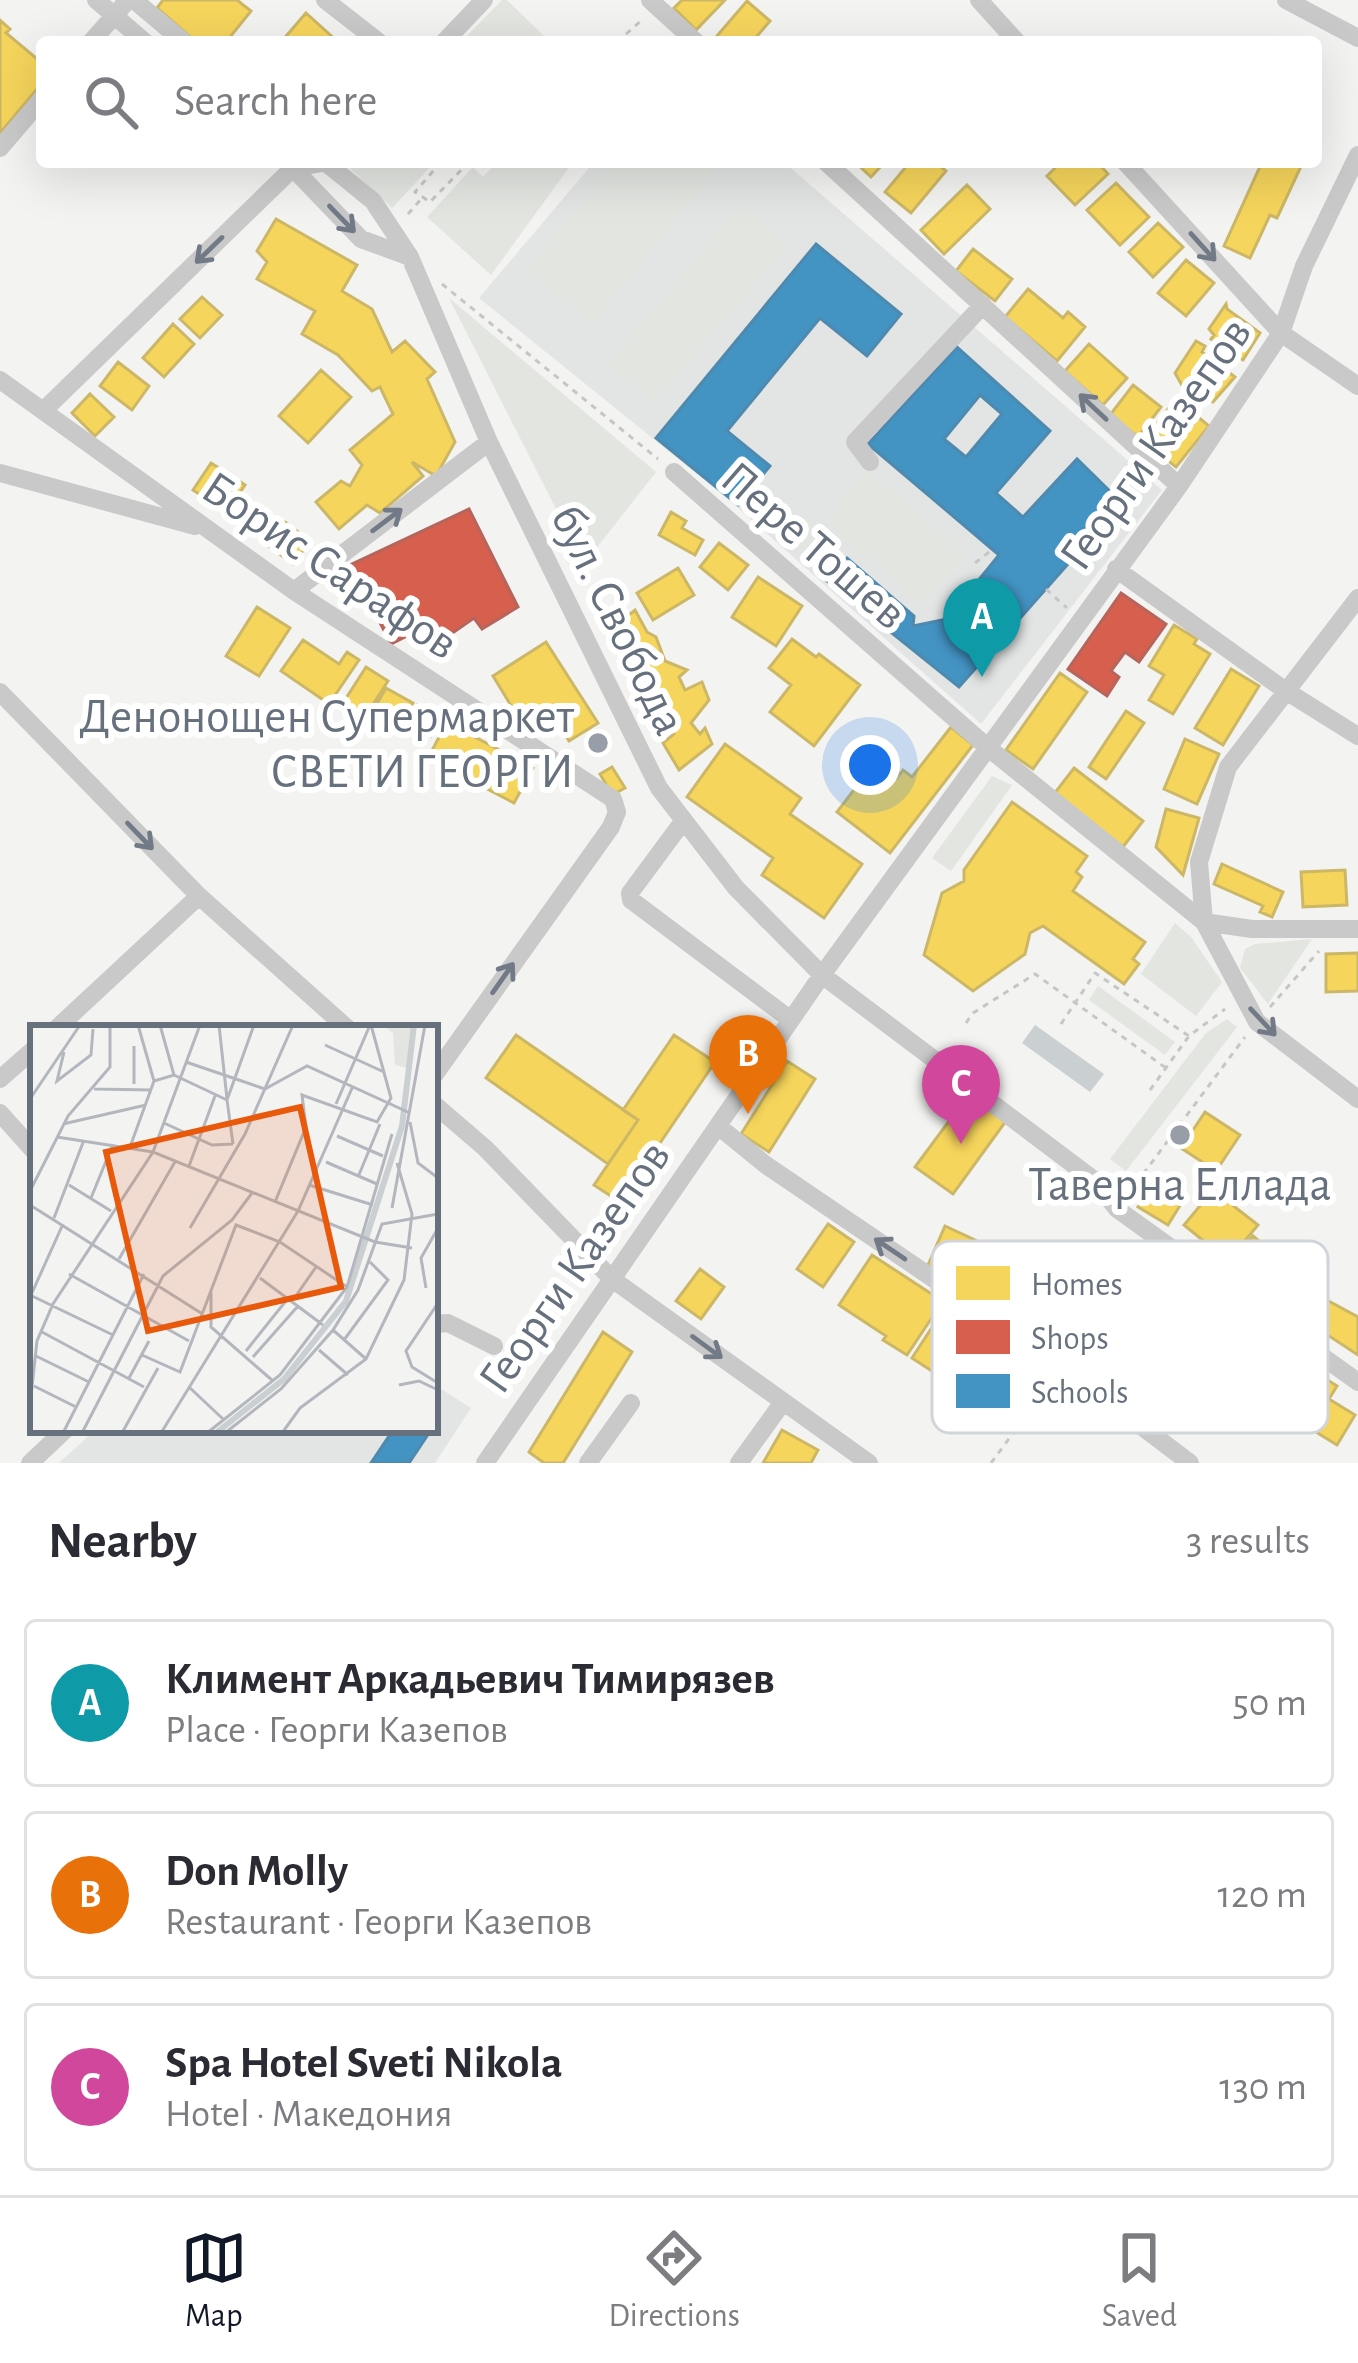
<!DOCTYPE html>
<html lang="en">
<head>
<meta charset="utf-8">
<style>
	body { margin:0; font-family:"Alegreya Sans",sans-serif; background:#f7f7f7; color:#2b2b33 }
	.you { position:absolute; left:870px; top:765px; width:42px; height:42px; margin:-30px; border:9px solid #fff; border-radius:50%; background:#1a73e8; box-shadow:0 0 0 18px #1a73e833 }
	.badge { display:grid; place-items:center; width:78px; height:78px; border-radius:50%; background:#111827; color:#fff; font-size:39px; font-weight:700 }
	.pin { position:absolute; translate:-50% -99px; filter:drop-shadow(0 3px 6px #0008) }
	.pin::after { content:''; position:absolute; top:63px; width:42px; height:36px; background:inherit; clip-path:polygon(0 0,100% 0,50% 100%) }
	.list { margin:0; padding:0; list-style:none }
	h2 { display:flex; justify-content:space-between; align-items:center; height:156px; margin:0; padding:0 48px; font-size:51px }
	h2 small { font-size:39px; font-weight:400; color:#7c7c81 }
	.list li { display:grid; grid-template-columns:78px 1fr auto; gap:36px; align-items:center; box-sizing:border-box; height:168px; margin:0 24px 24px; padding:0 24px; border:3px solid #e1e1e2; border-radius:12px }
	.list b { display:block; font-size:45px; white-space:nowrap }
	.list p { margin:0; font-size:39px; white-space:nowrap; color:#7c7c81 }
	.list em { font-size:39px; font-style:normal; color:#7c7c81 }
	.icon { flex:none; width:66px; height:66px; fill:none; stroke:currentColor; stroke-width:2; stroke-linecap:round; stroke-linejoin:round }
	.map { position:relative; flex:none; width:1358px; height:1463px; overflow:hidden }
	.search { position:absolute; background:#fff; box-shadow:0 12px 48px #0002; left:36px; right:36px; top:36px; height:132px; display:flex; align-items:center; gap:30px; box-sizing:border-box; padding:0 42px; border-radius:12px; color:#7c7c81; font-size:45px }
	.sheet { height:732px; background:#fff }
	nav { display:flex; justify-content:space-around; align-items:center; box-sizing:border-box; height:168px; border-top:3px solid #e1e1e2; background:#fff; font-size:33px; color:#7c7c81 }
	nav a { display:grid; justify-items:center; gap:6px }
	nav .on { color:#111827 }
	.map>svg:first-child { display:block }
	.built { fill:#e3e4e4 }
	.green { fill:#e2e5e0 }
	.water { fill:#cacfd2 }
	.homes { fill:#f6d55c; stroke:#cbb766; stroke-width:3 }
	.shops { fill:#d6604d; stroke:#b5655c; stroke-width:3 }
	.schools { fill:#4393c3; stroke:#4e89ae; stroke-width:3; fill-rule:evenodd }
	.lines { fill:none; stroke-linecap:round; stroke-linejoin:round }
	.path { stroke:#c6c6c7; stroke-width:3; stroke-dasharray:6 6; stroke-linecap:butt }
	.minor { stroke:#c9c9ca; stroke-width:18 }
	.oneway { stroke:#717a86 }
	.poi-dot { fill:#989ea7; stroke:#fff; stroke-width:4.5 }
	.labels { text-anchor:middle; stroke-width:12; stroke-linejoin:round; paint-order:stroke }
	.street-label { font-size:48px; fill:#67717e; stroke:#fff }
	.poi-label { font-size:48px; fill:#67717e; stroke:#fff; text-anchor:end }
	.inset-river { fill:none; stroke:#cacfd2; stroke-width:6 }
	.inset-road { fill:none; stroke:#b3b7bd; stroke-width:3 }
	.view { fill:#e8590c; fill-opacity:0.15; stroke:#e8590c; stroke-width:6 }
	.inset-edge { fill:none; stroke:#67717e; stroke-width:6 }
	.key { fill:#fff; stroke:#d1d4d8; stroke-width:3 }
	.key-label { font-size:33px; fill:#67717e }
</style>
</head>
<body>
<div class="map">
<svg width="1358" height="1463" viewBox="0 0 1358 1463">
	<rect width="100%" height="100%" fill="#f3f3f2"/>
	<path class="built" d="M594,162H784L1162,490L981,724L728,499L479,298Z
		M435,1385L471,1408L435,1463H59L95,1430H435Z"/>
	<path class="green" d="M502,0H507L550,42H461Z
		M343,162H435L392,208Z
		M497,162H573L491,275L427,217L473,167L483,177Z
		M617,162H713L719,167L593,324L525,270Z
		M741,205L789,245L655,403L607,363Z
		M449,298L656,472L584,564Z
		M868,470L966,555L922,604L826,520Z
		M801,511L843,550L822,573L780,534Z
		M992,776L1012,785L951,871L932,858Z
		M1175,923L1191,937L1222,982L1196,1016L1141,974Z
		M1312,939L1268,1004L1240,968L1245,949L1255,944Z
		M1098,986L1175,1042L1165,1055L1089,1000Z
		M1227,1019L1237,1027L1126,1171L1110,1159L1206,1033Z"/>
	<path class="water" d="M1035,1025L1104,1074L1090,1092L1022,1043Z"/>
	<path class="homes" d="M163,0H237L251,11L226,42H196L157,8Z
		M682,0H725L696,30L674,8Z
		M747,1L770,21L752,42H722L716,37Z
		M306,13L338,42H281Z
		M0,20L10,29L6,33L42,63V83L0,133Z
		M855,162H885L871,177Z
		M910,162H935L946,171L911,213L885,192Z
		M1061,162H1097L1108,174L1075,205L1047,176Z
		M1262,162H1303L1277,218L1270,215L1250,258L1224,246Z
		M1116,183L1149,217L1120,245L1087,210Z
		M967,185L990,209L944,254L921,230Z
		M276,219L357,265L342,291L372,309L392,352L405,341L435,372L427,379L455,442L436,476L412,462L423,476L380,513L367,505L339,529L316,502L341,481L350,486L362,465L350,450L393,414L380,387L372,391L338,355L302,334L315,311L257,279L267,262L257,251Z
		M1158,223L1183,247L1153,277L1129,252Z
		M973,249L1012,279L995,301L956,271Z
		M1186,260L1214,283L1186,316L1158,293Z
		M1028,289L1063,318L1068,312L1085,327L1057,361L1005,317Z
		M202,297L222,315L200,338L180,319Z
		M1226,304L1227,309L1260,333L1243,360L1211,339L1214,335L1209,329Z
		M173,324L194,344L164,377L143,358Z
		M1196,341L1205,346L1202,352L1235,377L1213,402L1183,387L1175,373Z
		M1089,344L1127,378L1103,405L1065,371Z
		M118,362L149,386L132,410L100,386Z
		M321,370L351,397L308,443L279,416Z
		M1133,385L1161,407L1138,437L1110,415Z
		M90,394L114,417L95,436L72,413Z
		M1176,399L1209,426L1176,467L1143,441Z
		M211,463L245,485L227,512L193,490Z
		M671,512L686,521L682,528L703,540L695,555L659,535Z
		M285,522L310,541L293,564L267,545Z
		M719,543L748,565L728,590L700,567Z
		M678,568L694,595L653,620L637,593Z
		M758,577L802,606L776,646L732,617Z
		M257,607L290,628L259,676L226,656Z
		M635,610L647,632L656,637L665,661L687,670L679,677L685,690L702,682L709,700L691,723L700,734L705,728L712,744L679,770L663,743L674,734L664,711L650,695L619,623Z
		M1174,625L1197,639L1194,644L1210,654L1173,714L1149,700L1164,675L1149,666Z
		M792,639L816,657L819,654L860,685L814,746L770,712L791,685L769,668Z
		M303,640L339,664L347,652L359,660L329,704L281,671Z
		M546,642L598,723L569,741L554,716L549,719L542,709L521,722L493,676Z
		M366,667L388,681L363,720L341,706Z
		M1231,669L1259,686L1223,745L1195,728Z
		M1060,673L1087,692L1033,769L1006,750Z
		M386,688L413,703L398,730L371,714Z
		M417,705L441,718L431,736L407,723Z
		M1126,711L1144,723L1106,779L1089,767Z
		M447,722L533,768L514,803L428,758Z
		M951,727L973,745L890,853L837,812L876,761L897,778L903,770L912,777Z
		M1185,739L1219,754L1197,804L1164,789Z
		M725,744L801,798L790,814L862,864L824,918L762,875L773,858L687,797Z
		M612,767L625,788L612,795L600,774Z
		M1074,768L1143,821L1123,847L1054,794Z
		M1012,802L1087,856L1076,872L1082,877L1073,891L1145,942L1133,959L1139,964L1124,984L1043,926L1030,933L1025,954L973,991L924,955L942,893L964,881V870Z
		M1166,809L1199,818L1183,875L1156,847Z
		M1222,864L1283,892L1272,917L1260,912L1263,906L1214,884Z
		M1345,870L1347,905L1303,907L1301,872Z
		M1358,953V991L1326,992V954Z
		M516,1035L638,1120L608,1164L486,1078Z
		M674,1035L715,1062L620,1202L594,1185L638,1120L623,1110Z
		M787,1061L815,1079L769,1152L741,1134Z
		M969,1094L1006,1121L953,1194L915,1167Z
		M1205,1112L1240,1135L1216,1171L1181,1148Z
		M1153,1181L1184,1199L1168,1225L1138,1207Z
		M1213,1190L1258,1225L1228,1261L1184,1225Z
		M828,1224L854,1242L823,1287L797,1269Z
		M945,1226L975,1240L957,1279L928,1265Z
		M1253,1236L1272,1252L1255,1273L1236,1257Z
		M872,1255L976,1323L969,1335L935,1313L907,1355L883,1340L886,1336L839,1305Z
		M700,1269L724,1287L701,1319L676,1301Z
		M1275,1272L1358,1317V1355L1264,1293Z
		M1177,1297L1292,1369L1297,1361L1337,1386L1329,1399L1355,1415L1337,1445L1308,1427L1315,1417L1285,1398L1282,1402L1257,1387L1249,1401L1150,1340Z
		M938,1318L1002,1362L1010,1350L1024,1358L990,1409L912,1358Z
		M603,1332L632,1352L563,1463H544L529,1452Z
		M782,1430L818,1450L811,1463H763Z"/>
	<path class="shops" d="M469,509L518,607L482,629L474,618L435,645L425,627L391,644L350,565Z
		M1121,593L1166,624L1139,662L1125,652L1111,671L1119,677L1107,696L1068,669Z"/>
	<path class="schools" d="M816,244L901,314L867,356L820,318L727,431L770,466L738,505L656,438Z
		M957,347L1050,431L996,493L1023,517L1077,459L1122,503L959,687L826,580L847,558L914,616L913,626L947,619L999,555L868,444ZM980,395L1002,414L966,457L944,439Z
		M387,1430H431L409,1463H371L391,1433Z"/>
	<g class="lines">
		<path class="path" d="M617,42L642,20
			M441,162L415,192L430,202L469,162
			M480,162H486
			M408,214L421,199
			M442,284L658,459
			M975,563L993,549
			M1046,589L1067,608
			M1270,1007L1319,951
			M966,1023L973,1013L1035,974L1166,1068
			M1061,1024L1095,973L1189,1036
			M1150,1090L1189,1036L1225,1009
			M1129,1193L1245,1037
			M991,1463L1051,1382"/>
		<path class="minor" d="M96,0L145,42
			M134,0L184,42
			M325,0L379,42
			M650,0L696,42
			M979,0L1017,42
			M1286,0L1358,38
			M91,42L128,0
			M444,42L484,0
			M0,148L42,99
			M325,162L373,201L410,257L489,442L659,788L736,888L822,975L1094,1180L1117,1209L1358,1382
			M826,162L1179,486
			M1125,162L1281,333L1358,386
			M288,163L361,239L410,257
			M0,380L294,591L613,799L617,812L611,827L435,1074
			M43,411L293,168L328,162
			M870,462L855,442L983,305
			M674,472L986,746L1204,922L1257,1022L1358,1099
			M0,473L195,526
			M1116,569L1286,691L1358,736
			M294,591L489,442
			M0,692L199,896L347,1028
			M684,820L630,893L631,900L791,1020
			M1204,922L1199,862L1228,767L1358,598
			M1204,922L1252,929H1358
			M57,1028L199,896
			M0,1079L33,1050
			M435,1105L485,1148L612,1279L869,1463
			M0,1113L33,1150
			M718,1126L766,1165L1062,1366L1190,1463
			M435,1324L448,1323L494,1346
			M30,1463L65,1430
			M485,1463L822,975L1179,486L1281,333L1304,266L1358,155
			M588,1463L631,1403
			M739,1463L783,1402"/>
	</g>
	<defs><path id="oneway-shaft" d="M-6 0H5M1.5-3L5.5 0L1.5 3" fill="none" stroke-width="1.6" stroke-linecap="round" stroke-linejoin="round" transform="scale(3)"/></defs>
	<g class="oneway">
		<use href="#oneway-shaft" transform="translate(342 219) rotate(46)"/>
		<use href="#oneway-shaft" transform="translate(1203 247) rotate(48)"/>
		<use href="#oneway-shaft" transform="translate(209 250) rotate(136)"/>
		<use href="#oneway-shaft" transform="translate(1093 407) rotate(-137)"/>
		<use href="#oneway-shaft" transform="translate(387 520) rotate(-37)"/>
		<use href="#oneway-shaft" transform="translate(140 836) rotate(46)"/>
		<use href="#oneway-shaft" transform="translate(503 978) rotate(-55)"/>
		<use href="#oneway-shaft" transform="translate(1263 1022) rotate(47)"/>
		<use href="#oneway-shaft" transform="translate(890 1249) rotate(-146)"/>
		<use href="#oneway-shaft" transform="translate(707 1347) rotate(36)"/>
	</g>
	<g class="poi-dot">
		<circle cx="598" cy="743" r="12"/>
		<circle cx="1180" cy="1135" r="12"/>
	</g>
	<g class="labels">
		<g class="street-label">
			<text transform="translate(1154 443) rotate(-55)" y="17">Георги Казепов</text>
			<text transform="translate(815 544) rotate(41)" y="17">Пере Тошев</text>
			<text transform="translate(331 564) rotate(34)" y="17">Борис Сарафов</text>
			<text transform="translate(620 619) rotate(64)" y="17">бул. Свобода</text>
			<text transform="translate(573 1266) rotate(-55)" y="17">Георги Казепов</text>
		</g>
		<g class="poi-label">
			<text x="574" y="732">Денонощен Супермаркет<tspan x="574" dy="55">СВЕТИ ГЕОРГИ</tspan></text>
			<text x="1180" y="1200" text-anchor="middle">Таверна Еллада</text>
		</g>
	</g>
	<g transform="translate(30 1025)">
		<rect width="408" height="408" fill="#f3f3f2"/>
		<path d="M353,0H383L375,82L377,43L365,40L363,8Z" fill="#e2e5e0"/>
		<path class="inset-river" d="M186,408L254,354L316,276L372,101L384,0"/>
		<path class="inset-road" d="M130,0L144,50M189,0L197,74M295,20L354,47M104,21V59M34,27L27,56L61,30L63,4M156,37L235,64M124,56L144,50L197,75M64,64L121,65M235,64L277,41L380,88M0,74L50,0M306,79L340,0M380,97L388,138L408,153M134,98L182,120L203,119M33,99L116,80M307,111L353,131M27,112L123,127L345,217L382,223M203,119L197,75L224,0M100,122L124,56L108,0M296,137L347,159M159,141L185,71M328,152L350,99M39,160L81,186M279,160L343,180M0,166L38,91L80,42V0M61,173L83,119M245,177L276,102L272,70L347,97L361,73L341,0M0,180L171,288M362,183L395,0M24,193L54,115M160,203L215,109L263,0M89,234L146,135M39,249L159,316M230,253L293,300M396,263L391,233L408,203M181,267V302L243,356M0,270L83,310M1,270L33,199M263,275L286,242M408,278L376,326L382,342L408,358M303,305L336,334M12,307L114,362M314,315L358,255L340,237M289,325L318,350M216,326L259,272M112,330L150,347L206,200L250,217L317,262M6,331L59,357M223,332L268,281M99,353L119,316M369,360L389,356L408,365M4,361L46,382M159,362L193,394M0,380L7,316L23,279L123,127L170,0M33,408L114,249M52,408L133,251L202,195L222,168M92,408L128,343M131,408L268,186L323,61M177,408L250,350L317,262L362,109M195,408L251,364L303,305L328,265L352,199L408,189M252,408L270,383L336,334L374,255L382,189L367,138"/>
		<path class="view" d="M270,82L311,262L118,306L76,127Z"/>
		<rect width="408" height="408" class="inset-edge"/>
	</g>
	<rect x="932" y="1241" width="396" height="192" rx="18" class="key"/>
	<rect x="956" y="1266" width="54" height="34" fill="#f6d55c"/>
	<rect x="956" y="1320" width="54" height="34" fill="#d6604d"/>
	<rect x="956" y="1374" width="54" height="34" fill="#4393c3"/>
	<g class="key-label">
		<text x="1031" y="1295">Homes</text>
		<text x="1031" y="1349">Shops</text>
		<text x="1031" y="1403">Schools</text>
	</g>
</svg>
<div class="you"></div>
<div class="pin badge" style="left:982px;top:677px;background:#0f9aa8">A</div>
<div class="pin badge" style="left:748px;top:1114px;background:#e8710a">B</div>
<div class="pin badge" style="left:961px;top:1144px;background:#d1479c">C</div>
<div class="search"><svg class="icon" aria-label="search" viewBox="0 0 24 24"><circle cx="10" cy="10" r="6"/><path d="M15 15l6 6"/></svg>Search here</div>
</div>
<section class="sheet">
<h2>Nearby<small>3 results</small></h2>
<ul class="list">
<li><span class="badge" style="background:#0f9aa8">A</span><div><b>Климент Аркадьевич Тимирязев</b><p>Place · Георги Казепов</p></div><em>50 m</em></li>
<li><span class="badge" style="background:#e8710a">B</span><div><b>Don Molly</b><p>Restaurant · Георги Казепов</p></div><em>120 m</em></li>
<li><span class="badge" style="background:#d1479c">C</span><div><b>Spa Hotel Sveti Nikola</b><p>Hotel · Македония</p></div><em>130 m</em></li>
</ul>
</section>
<nav>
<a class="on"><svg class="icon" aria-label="map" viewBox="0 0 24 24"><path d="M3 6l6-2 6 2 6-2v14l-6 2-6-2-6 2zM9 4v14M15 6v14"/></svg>Map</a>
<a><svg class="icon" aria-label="directions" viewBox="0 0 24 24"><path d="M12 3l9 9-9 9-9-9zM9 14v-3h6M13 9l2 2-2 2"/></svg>Directions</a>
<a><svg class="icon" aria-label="saved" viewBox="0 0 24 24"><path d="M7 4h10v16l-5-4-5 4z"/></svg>Saved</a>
</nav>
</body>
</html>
